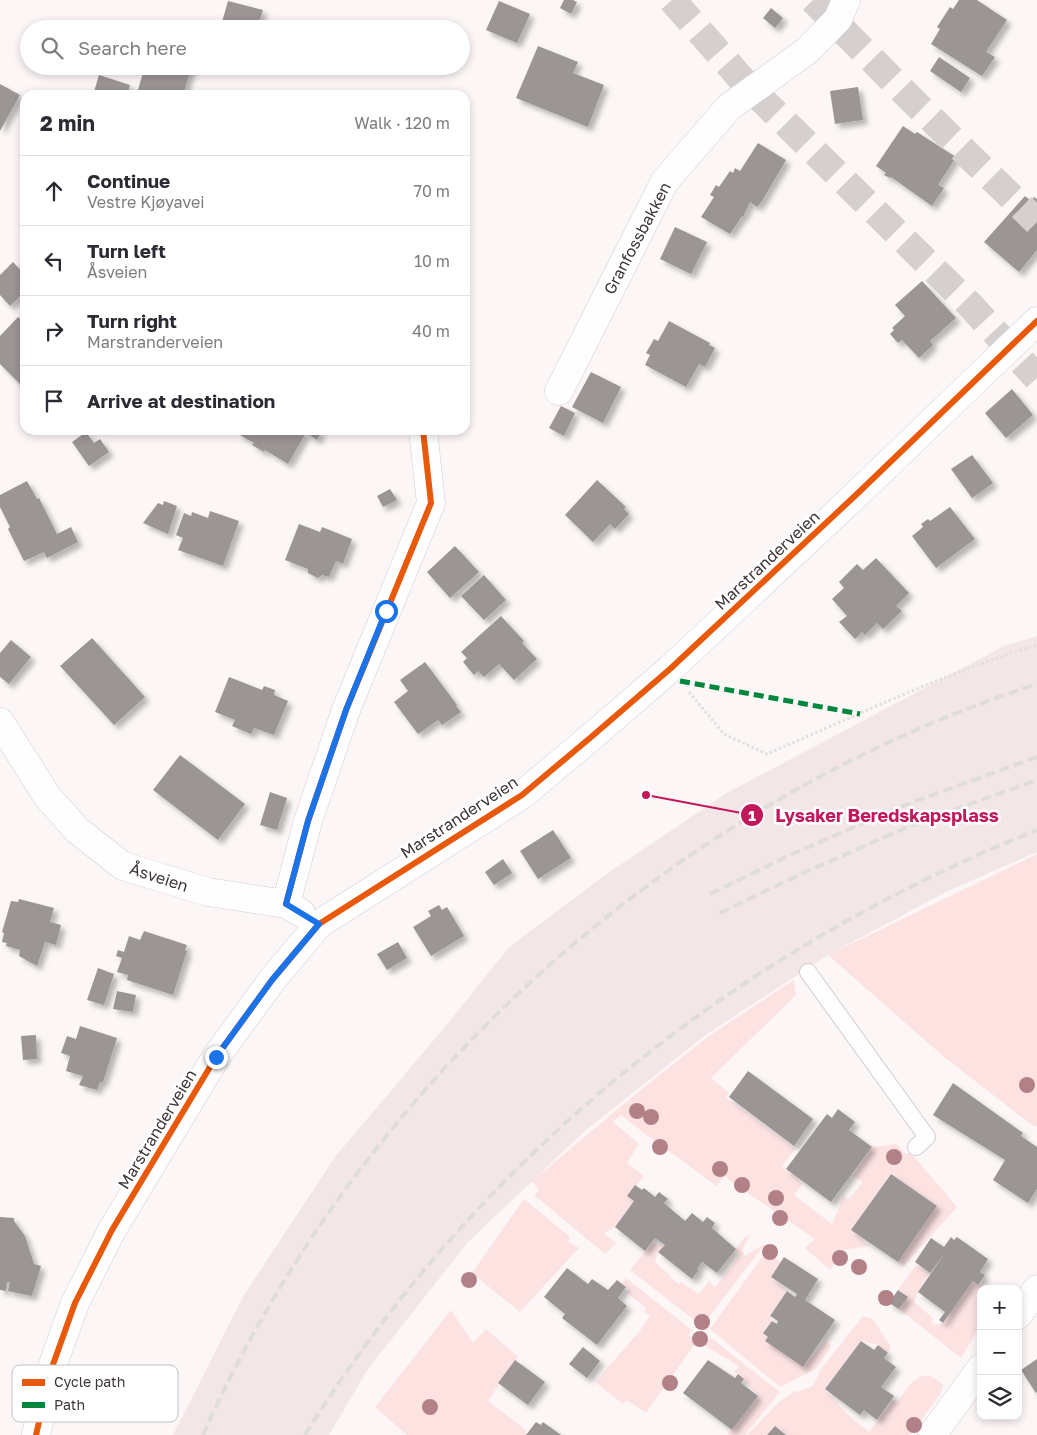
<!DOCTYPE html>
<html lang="en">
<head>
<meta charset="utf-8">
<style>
	body { margin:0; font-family:"Golos Text",sans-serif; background:#f2f2f3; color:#2b2b33 }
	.controls { position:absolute; right:15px; bottom:15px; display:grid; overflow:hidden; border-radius:10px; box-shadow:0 2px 8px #0003 }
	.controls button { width:45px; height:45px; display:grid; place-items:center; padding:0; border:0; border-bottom:1px solid #e1e1e2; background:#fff; color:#2b2b33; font:25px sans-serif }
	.stop { position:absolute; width:15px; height:15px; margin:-11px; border:4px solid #1a73e8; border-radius:50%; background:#fff }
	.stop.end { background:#1a73e8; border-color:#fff; box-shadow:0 1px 5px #0008 }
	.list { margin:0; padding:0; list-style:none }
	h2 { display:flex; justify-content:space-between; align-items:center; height:65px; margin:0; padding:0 20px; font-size:21px }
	h2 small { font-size:16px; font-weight:400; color:#7c7c81 }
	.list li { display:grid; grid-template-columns:32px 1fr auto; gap:15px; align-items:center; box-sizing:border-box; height:70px; padding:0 20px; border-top:1px solid #e1e1e2 }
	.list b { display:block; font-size:19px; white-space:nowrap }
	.list p { margin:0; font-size:16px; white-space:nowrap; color:#7c7c81 }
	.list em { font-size:16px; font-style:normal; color:#7c7c81 }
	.icon { flex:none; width:28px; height:28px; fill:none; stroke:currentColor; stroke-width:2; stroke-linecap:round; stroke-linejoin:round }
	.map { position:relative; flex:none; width:1037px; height:1435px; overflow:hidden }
	.search { position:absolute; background:#fff; box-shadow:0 2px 8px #0003; left:20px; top:20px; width:450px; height:55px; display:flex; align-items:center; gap:12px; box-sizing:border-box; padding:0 18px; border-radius:28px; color:#7c7c81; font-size:19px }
	.panel { position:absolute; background:#fff; box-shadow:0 2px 8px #0003; left:20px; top:90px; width:450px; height:345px; border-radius:15px }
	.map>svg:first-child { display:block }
	.built { fill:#f3e6e6 }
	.green { fill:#fde2e2 }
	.building { fill:#9c9595; filter:url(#shadow) }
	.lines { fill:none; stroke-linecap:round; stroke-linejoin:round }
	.trunk-tunnel { stroke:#d6cfcf; stroke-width:28; stroke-dasharray:28 14; stroke-linecap:butt }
	.service-casing { stroke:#d4cdcd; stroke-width:18 }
	.minor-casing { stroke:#d4cdcd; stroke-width:29 }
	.path { stroke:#e2dfdf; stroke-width:3; stroke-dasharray:2.5 2.5; stroke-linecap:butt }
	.service { stroke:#fffefe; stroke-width:16 }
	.minor { stroke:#fffefe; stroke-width:28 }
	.rail { stroke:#dfdcdc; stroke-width:4; stroke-dasharray:10 5; stroke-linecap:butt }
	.quiet { stroke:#00873e; stroke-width:5; stroke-dasharray:10 5; stroke-linecap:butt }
	.cycleway-casing { stroke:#fff; stroke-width:9 }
	.cycleway { stroke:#e8590c; stroke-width:6 }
	.tree { fill:#b28187 }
	.route { stroke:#1a73e8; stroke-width:6 }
	.labels { text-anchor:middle; stroke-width:5; stroke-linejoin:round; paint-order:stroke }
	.street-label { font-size:16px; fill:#3e3535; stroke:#fff }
	.key { fill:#fff; stroke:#c5c2c2; stroke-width:1 }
	.key-label { font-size:14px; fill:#3e3535 }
	.leader { fill:none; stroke:#c2185b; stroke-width:2 }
	.callout-dot { fill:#c2185b; stroke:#fff; stroke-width:2 }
	.mark-label { font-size:15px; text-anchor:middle; font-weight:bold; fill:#fff }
	.callout-label { font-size:18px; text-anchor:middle; font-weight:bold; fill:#c2185b; stroke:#fff; stroke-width:5; stroke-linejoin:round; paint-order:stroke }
</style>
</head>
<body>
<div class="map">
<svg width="1037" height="1435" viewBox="0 0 1037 1435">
	<defs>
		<filter id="shadow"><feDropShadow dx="4.5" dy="4.5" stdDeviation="2.5" flood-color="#0004"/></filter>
	</defs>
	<rect width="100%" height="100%" fill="#fcf6f6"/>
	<path class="built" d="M1037,636V852L948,891L828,955L707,1034L585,1131L468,1242L368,1369L329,1435H173L244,1295L335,1157L449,1022L509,947L608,873L727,793L1004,646Z"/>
	<path class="green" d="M1037,854V1127L1032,1125L944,1057L828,955Z
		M794,980L796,995L711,1078L729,1093L726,1097L795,1149L782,1166L803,1184L794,1195L832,1224L843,1197L849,1199L863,1182L853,1176L872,1147L897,1144L905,1154L911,1153L957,1207L904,1266L898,1262L937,1206L890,1174L852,1230L869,1246L843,1250L830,1270L805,1248L815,1239L733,1183L725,1176L716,1186C685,1162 652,1140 621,1115L613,1122L639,1144L627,1163L644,1176L628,1196L634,1201L615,1227L604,1233L616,1243L605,1254L534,1195L539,1190L532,1181L643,1088L709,1036Z
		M524,1199L570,1237L568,1242L579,1248L520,1312L472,1273Z
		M751,1234L742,1250L745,1256L765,1244L702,1326L630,1270L653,1243L658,1246L661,1243L665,1245L658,1252L655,1262L671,1276L670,1278L679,1284L681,1282L699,1294L709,1281L715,1287L740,1255L735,1250L744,1238Z
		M766,1252L781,1262L771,1277L787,1291L770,1316L772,1321L763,1333L768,1337L765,1341L803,1367L826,1341L831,1346L817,1368L780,1387L710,1329Z
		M916,1265L930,1273L918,1292L914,1302L933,1318L931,1322L935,1325L943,1323L973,1281L984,1289H981V1324L961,1358L899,1309L908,1297L898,1290Z
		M626,1278L692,1330L688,1335L697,1341L646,1413L627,1400L623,1404L595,1382L639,1332L650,1316L644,1311L646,1308L626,1292L629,1288L623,1283Z
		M451,1310L473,1343L486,1329L518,1357L488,1401L526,1430L525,1435H407L375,1407Z
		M863,1316L873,1319L891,1347L888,1353L878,1345L861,1341L825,1389L846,1413L869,1432L894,1400L897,1402C904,1393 915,1372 930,1376C934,1377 939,1382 943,1385L940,1395L910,1435H788L775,1426L767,1435H747L780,1401L795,1391L797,1392L813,1386L821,1369Z
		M711,1338L780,1392L745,1435H728L758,1396L744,1379L734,1372L739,1366L704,1345Z"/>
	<path class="building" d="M564,0H573L577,2L571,14L560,8Z
		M959,0H977L1007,20L986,52L995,57L982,76L931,44L940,29L937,27L950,7L953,9Z
		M228,1L263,10L257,29H220Z
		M499,1L530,14L517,43L486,30Z
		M771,8L783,18L775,28L763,18Z
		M538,46L578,62L573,73L604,85L588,127L516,98Z
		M939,57L970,78L961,92L930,71Z
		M145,66H192L183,95H144L137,93Z
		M99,75L130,85L127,95H93Z
		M0,84L20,95L0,131Z
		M858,87L863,120L835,124L830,91Z
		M903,126L915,134L917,132L956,157L938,185L944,188L932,206L891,177L890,178L884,175L886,173L876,166Z
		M758,143L786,160L762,201L757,207L750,202L743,217L742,216L730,234L701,217L714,197L710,195L716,185L719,187L730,171L733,173L735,168L740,171Z
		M1025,196L1031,201L1034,197L1037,199V250L1019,272L984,242Z
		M675,227L707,242L691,274L660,259Z
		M13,262L25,275V292L10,306L0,295V275Z
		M922,281L956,318L930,341L933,345L919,358L902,340L898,343L890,334L894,330L892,328L905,316L895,305Z
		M18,317L25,323V383L22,386L0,364V336Z
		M669,321L710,343L709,345L715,348L705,367L699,364L686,387L645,365L650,355L646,353L654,339L658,341Z
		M591,372L621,387L603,423L572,407Z
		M1012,389L1033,415L1006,438L985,413Z
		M561,406L575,413L564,436L549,428Z
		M241,430H317L321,433L317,440L306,433L288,464L265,450L264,452L252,445L254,443L238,434Z
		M86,432L94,443L100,439L109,452L89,466L72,442Z
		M972,455L993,483L972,498L951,469Z
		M597,480L626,507L624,509L629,514L615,529L610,524L593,542L565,515Z
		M27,481L37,499L39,498L57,534L71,527L78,542L47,558L44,552L24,561L8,529L10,527L0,507V495Z
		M390,489L397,500L383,507L377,496Z
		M164,501L177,506L168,534L143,523L158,503L163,505Z
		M950,507L975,539L936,568L912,536L923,527L921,524L928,519L930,521Z
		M210,511L239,521L223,566L178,550L183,538L176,535L184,513L191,516L192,512L208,518Z
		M299,524L320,532L322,527L352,539L343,564L336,561L329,577L322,575L318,578L308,573V569L285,560Z
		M455,546L479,572L450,598L427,572Z
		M876,558L909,593L896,606L902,611L883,629L877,623L865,635L862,632L855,639L839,622L847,616L832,599L844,588L839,582L857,564L863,570Z
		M484,575L506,600L484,620L461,596Z
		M501,616L524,641L522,643L537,659L514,680L499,664L484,677L478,671L474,675L463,662L467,658L461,652Z
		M92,638L145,697L114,725L60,666Z
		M11,640L31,657L9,684L0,677V653Z
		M425,662L457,705L456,706L461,712L442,725L438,720L418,734L394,702L408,691L400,680Z
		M229,677L262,690L264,686L275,690L274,695L288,701L274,735L254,728L251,734L232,726L235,720L215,712Z
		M180,755L245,804L218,840L153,790Z
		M270,792L287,798L277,830L260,825Z
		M553,830L571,858L538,879L520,851Z
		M503,859L512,873L494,885L485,872Z
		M19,899L54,908L50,922L61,925L56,945L45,942L37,966L19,956L20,950L6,946L7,943L2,942L4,933L2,932L11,901L18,902Z
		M439,905L442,910L447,907L464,936L431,956L413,927L431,916L428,911Z
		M144,931L187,945L185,950L187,951L173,995L127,980L128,975L117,972L122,958L116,956L118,950L124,952L129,936L140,940Z
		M398,942L407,958L387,970L377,954Z
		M98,968L114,974L104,1005L87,1000Z
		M117,991L136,995L133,1012L113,1009Z
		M80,1026L117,1038L103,1082H100L97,1090L79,1085L83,1076L66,1071L70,1056L61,1053L67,1036L76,1039Z
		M36,1035L37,1059L23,1060L21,1036Z
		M748,1071L813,1119L794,1146L729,1097Z
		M953,1083L1023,1133L1021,1136L1037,1147V1189L1028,1203L993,1180L1005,1160L933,1115Z
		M838,1109L855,1122L849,1130L872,1147L831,1202L786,1169L827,1114L832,1118Z
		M891,1174L937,1206L898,1262L851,1230Z
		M635,1185L642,1190L644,1188L655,1197L659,1192L668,1199L664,1203L685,1221L692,1213L703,1222L707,1217L715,1223L712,1228L736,1249L717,1273L702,1262L697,1269L699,1270L692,1279L658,1252L665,1245L655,1238L645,1251L615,1227L634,1201L627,1196Z
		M0,1217L14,1218V1221L25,1236L34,1264L41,1266L32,1296L8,1291L10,1282H7L6,1291L0,1290Z
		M951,1237L954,1240L957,1237L988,1259L980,1272L985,1275L978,1285L973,1281L943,1323L939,1320L945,1312L918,1292L946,1252L930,1273L915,1262L931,1238L944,1247Z
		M784,1257L818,1279L805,1300L835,1320L803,1367L765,1341L768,1337L763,1333L772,1321L777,1324L778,1321L770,1316L787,1291L795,1297L797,1294L771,1277Z
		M567,1268L588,1284L592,1279L608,1290L617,1280L626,1287L618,1298L627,1306L597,1345L562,1318L565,1314L544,1297Z
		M898,1290L908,1297L899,1309L889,1303Z
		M861,1341L874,1350L878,1345L888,1353L884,1358L896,1367L881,1387L894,1396L877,1420L864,1410L860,1415L825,1389Z
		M583,1347L600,1361L587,1378L569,1364Z
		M1037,1359V1392L1036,1393L1021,1370Z
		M515,1360L545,1382L528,1405L498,1383Z
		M708,1360L735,1378L738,1374L744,1379L741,1383L758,1396L732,1430L683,1393Z
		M536,1422L541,1425L543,1422L561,1435H526Z
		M775,1426L786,1435H767Z"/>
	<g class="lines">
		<path class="trunk-tunnel" d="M672,0L745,83L970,305L1037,378
			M813,0L914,102L1037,222"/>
		<g class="service-casing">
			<path id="service" d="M808,972L927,1137L916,1147"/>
		</g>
		<g class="minor-casing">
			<path id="minor" d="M559,391L665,181L729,107L808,50L838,19L846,0
				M0,722L47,796L77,830L123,866L208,892L286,904L301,913
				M286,904L308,821L346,710L431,503L423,430
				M1018,1315L1037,1289
				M36,1435L51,1370L75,1303L112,1230L216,1057L272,980L319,924L522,795L590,738L670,669L858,493L1037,321
				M932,1435L981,1368"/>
		</g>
		<path class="path" d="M689,692L724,734L767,754C855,716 945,673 1037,645"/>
		<use href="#service" class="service"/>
		<use href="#minor" class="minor"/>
		<path class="rail" d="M710,894L792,854L910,803L1037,757
			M720,913L801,874L917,823L1037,780
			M203,1435C359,1084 671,803 1037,684
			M305,1435C477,1158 735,951 1037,830"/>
		<path class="quiet" d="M680,681L860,714"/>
		<g class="cycleway-casing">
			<path id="cycleway" d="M286,904L308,821L346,710L431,503L423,430
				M36,1435L51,1370L75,1303L112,1230L216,1057L272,980L319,924L522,795L590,738L670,669L858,493L1037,321"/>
		</g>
		<use href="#cycleway" class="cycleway"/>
	</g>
	<g class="tree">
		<circle cx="1027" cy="1085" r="8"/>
		<circle cx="637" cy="1111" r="8"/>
		<circle cx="651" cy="1117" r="8"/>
		<circle cx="660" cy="1147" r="8"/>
		<circle cx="894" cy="1157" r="8"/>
		<circle cx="720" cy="1169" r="8"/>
		<circle cx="742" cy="1185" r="8"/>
		<circle cx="776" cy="1198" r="8"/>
		<circle cx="780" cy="1218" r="8"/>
		<circle cx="770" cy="1252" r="8"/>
		<circle cx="840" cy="1258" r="8"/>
		<circle cx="859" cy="1267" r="8"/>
		<circle cx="469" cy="1280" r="8"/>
		<circle cx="886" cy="1298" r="8"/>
		<circle cx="702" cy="1322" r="8"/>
		<circle cx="700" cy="1339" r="8"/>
		<circle cx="670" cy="1383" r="8"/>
		<circle cx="430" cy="1407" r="8"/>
		<circle cx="914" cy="1425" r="8"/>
	</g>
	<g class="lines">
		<path class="route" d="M216,1057L272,980L319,924L286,904L308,821L346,710L386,611"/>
	</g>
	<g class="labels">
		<g class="street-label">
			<text transform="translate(637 238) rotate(-62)" y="6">Granfossbakken</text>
			<text transform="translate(767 560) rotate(-43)" y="6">Marstranderveien</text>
			<text transform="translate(459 817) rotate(-33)" y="6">Marstranderveien</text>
			<text transform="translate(159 877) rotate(18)" y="6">Åsveien</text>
			<text transform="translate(157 1129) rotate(-59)" y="6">Marstranderveien</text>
		</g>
	</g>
	<rect x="12" y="1365" width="166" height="57" rx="8" class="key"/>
	<rect x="22" y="1379" width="23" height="7" fill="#e8590c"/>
	<rect x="22" y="1402" width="23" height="6" fill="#00873e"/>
	<g class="key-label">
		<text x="54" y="1387">Cycle path</text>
		<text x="54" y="1410">Path</text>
	</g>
	<path class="leader" d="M646 795L752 815"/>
	<g class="callout-dot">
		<circle cx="646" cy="795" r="5"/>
		<circle cx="752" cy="815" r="12"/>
	</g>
	<g class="mark-label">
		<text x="752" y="821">1</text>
	</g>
	<g class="callout-label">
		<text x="887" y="822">Lysaker Beredskapsplass</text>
	</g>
</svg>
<div class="controls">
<button>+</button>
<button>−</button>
<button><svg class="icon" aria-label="layers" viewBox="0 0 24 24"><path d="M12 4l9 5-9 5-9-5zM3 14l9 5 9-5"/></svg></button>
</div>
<div class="stop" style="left:386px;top:611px"></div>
<div class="stop end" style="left:216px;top:1057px"></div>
<div class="search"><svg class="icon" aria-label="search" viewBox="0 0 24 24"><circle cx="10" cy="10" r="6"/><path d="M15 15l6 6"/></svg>Search here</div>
<section class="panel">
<h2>2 min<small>Walk · 120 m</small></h2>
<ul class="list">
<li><svg class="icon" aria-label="ahead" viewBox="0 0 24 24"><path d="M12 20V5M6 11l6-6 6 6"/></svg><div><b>Continue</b><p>Vestre Kjøyavei</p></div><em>70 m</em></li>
<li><svg class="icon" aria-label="left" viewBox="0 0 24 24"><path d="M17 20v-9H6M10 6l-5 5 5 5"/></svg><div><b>Turn left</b><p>Åsveien</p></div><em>10 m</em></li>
<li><svg class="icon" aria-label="right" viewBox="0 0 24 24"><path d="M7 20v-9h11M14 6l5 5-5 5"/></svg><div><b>Turn right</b><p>Marstranderveien</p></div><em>40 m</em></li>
<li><svg class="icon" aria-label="arrive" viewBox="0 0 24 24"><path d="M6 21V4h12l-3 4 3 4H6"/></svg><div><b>Arrive at destination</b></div></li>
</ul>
</section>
</div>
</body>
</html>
